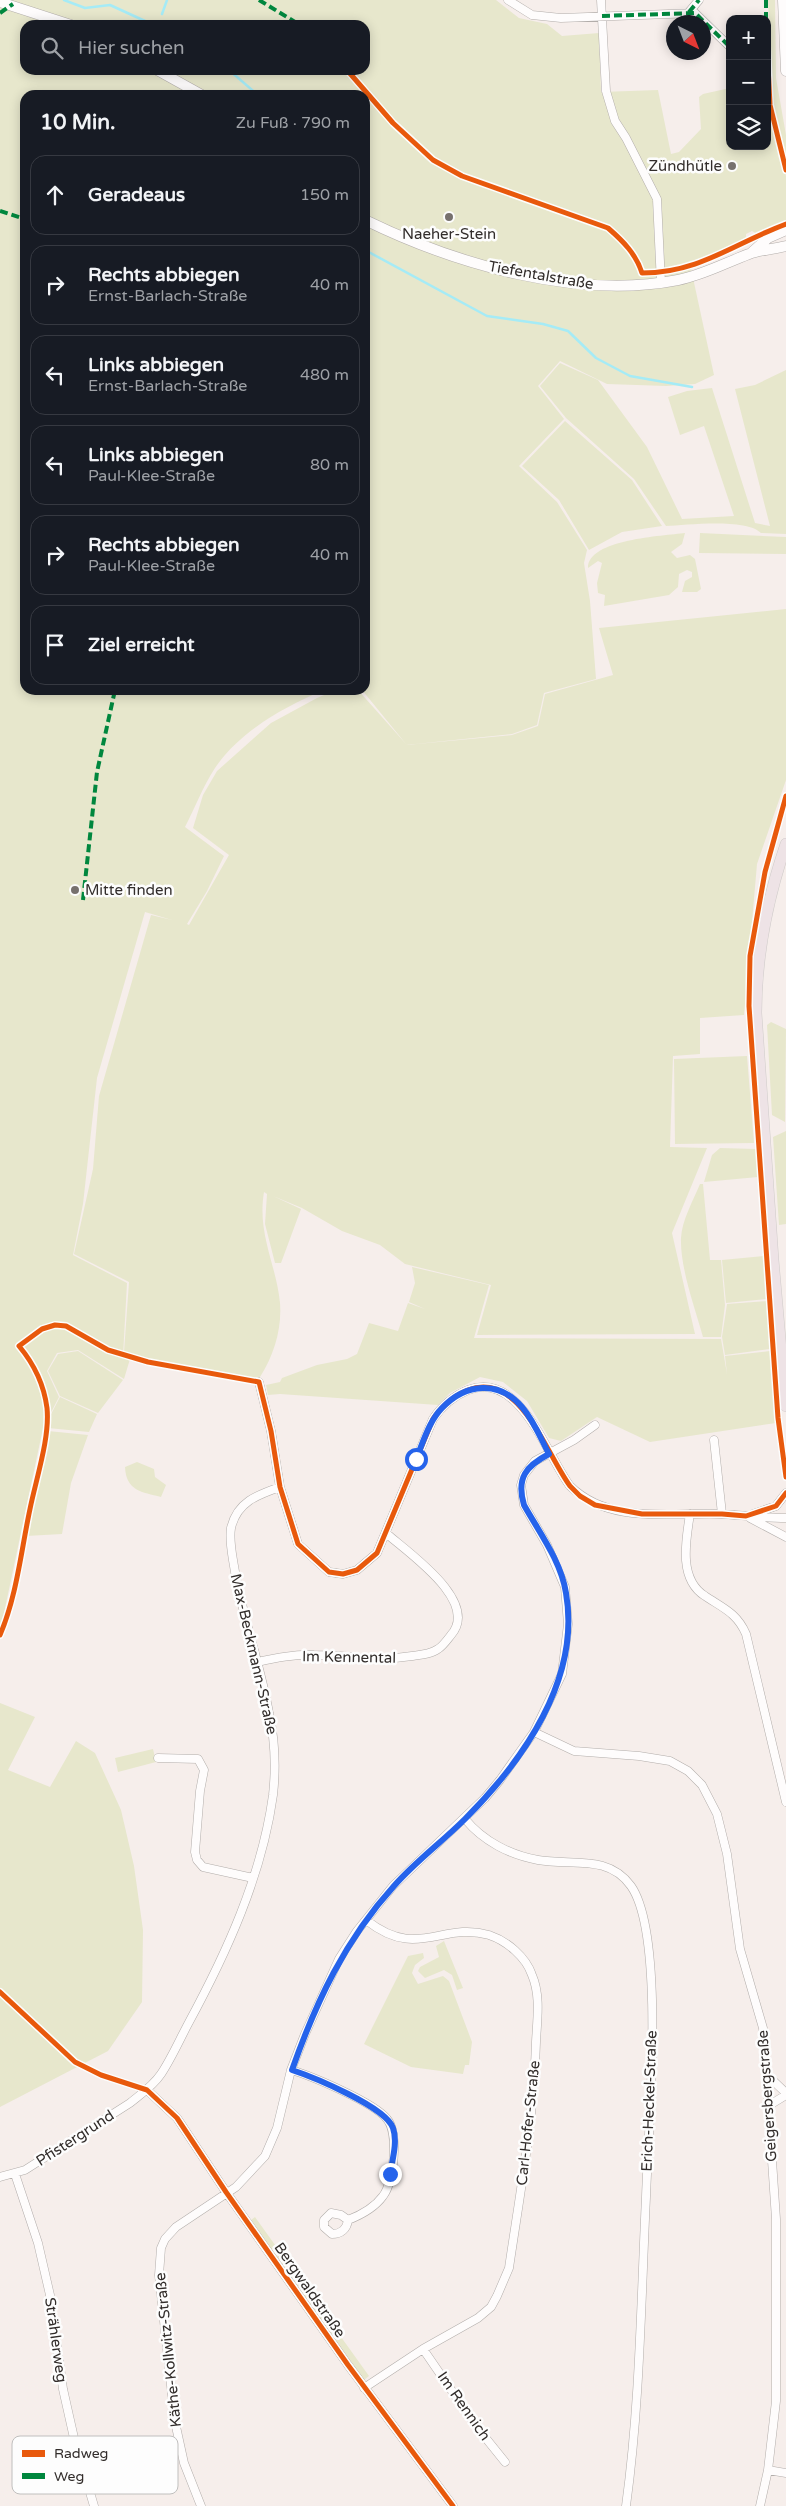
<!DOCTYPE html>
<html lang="de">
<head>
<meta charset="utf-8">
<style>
	body { margin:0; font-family:"Varela Round",sans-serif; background:#20242c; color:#f1f3f6 }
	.controls { position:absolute; right:15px; top:15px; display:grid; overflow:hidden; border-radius:10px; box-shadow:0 2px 12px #0003 }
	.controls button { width:45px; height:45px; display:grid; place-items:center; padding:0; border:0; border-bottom:1px solid #363941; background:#171b24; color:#f1f3f6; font:25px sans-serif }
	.compass { position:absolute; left:666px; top:15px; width:45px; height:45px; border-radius:50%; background:#171b24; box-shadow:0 2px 12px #0003; rotate:138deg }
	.stop { position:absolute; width:15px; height:15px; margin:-11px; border:4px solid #2563eb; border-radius:50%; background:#fff }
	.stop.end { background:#2563eb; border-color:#fff; box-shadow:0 1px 5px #0008 }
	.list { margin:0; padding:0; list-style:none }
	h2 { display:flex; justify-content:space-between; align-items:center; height:65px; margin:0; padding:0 20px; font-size:21px }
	h2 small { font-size:16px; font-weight:400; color:#9ea1a6 }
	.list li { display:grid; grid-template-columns:32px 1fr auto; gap:15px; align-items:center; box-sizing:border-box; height:80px; margin:0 10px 10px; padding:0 10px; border:1px solid #363941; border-radius:15px }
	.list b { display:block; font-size:19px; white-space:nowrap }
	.list p { margin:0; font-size:16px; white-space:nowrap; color:#9ea1a6 }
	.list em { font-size:16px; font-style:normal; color:#9ea1a6 }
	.icon { flex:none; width:28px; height:28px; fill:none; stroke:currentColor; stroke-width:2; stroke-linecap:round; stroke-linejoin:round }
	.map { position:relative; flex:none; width:786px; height:2506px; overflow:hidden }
	.search { position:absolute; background:#171b24; box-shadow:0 2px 12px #0003; left:20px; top:20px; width:350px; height:55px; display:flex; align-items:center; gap:12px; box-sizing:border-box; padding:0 18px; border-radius:15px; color:#9ea1a6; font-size:19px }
	.panel { position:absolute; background:#171b24; box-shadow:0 2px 12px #0003; left:20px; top:90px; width:350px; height:605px; border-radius:15px }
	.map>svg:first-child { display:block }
	.green { fill:#e7e7cc; fill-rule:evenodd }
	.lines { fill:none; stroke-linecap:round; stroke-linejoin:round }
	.stream { stroke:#a5ebf6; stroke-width:2.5 }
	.street-casing { stroke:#b2adaa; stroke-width:9 }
	.secondary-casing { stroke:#b2adaa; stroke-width:11 }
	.primary-casing { stroke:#cfcbc9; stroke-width:12 }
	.street { stroke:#fefcfc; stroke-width:8 }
	.secondary { stroke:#fefcfc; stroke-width:10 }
	.primary { stroke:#eee3e6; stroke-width:11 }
	.quiet { stroke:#00873e; stroke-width:4; stroke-dasharray:8 4; stroke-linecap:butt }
	.cycleway-casing { stroke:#fdfdfd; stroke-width:8 }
	.cycleway { stroke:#e8590c; stroke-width:5 }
	.route { stroke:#2563eb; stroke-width:6 }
	.poi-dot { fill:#77716e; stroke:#fdfdfd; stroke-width:2 }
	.labels { text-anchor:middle; stroke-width:5; stroke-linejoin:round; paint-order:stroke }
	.poi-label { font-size:15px; fill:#322d2b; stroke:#fdfdfd; text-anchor:end }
	.street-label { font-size:15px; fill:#322d2b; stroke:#fdfdfd }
	.key { fill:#fdfdfd; stroke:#c0bfbe; stroke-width:1 }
	.key-label { font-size:14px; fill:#322d2b }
</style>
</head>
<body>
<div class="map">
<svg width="786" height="2506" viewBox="0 0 786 2506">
	<rect width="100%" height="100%" fill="#f6eeeb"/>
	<path class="green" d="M0,0H496L519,18L547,24L562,36L599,33L601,92L658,90L671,154L679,152L701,129L699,97L703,94L730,88V146H767V95L770,117L786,176V221L757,234L752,231L746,234V240L742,242L690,264L714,375L695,384L666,386L607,384L560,361L538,386L564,419L519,466L557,502L587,550L584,563L590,601L596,679L544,693L537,725L512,734L406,745L512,735L538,726L545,694L613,675L599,628L786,609V780L757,864L744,1015L700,1018V1054L673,1056L670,1147L707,1148L672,1233L695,1334L477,1335L491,1285L405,1264L380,1245L342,1231L302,1208L273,1196L301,1209L281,1263H275L265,1224L267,1194L264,1192C257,1234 276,1263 280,1303C282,1329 274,1355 260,1377L251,1378L146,1359L124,1352L129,1282L74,1254L93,1169L99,1096L151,915L172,920L145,912L97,1078L83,1204L73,1255L127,1283L123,1356L130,1359L124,1379L78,1350L57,1353L47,1371L59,1397L43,1428L0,1632ZM25,25H365V70H25ZM25,95H365V690H362L406,744L358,690H336L317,698L271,723L217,771L203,795L193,828L229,855L189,925L187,924L207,891L224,856L185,827C195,808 203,786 215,768C240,731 284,707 324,690H25Z
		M768,0H775L776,78L786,135V161L772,98Z
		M560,363L598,380L647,447L682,519L734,516L704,426L680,435L668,397L687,391L712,388L755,523L770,526L735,389L755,385L786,370V534L761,533C746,518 687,525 666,526L634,479L566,418L540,386Z
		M565,421L632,480L662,526L622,532L589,550L559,500L522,466Z
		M685,533L682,544L671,552L677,558L690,555L695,559L701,589L697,592H682L685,581L692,577V572L687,570L679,574L678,587L669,595L604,606L605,595L598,593L597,583L602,563L598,561L588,568C588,539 663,536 685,533Z
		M700,533L786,537V554L699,553Z
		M771,1022L786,1029L785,1122L772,1115L767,1025Z
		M747,1056L754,1143L675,1144L674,1059Z
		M786,1131V1224L779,1225L773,1137Z
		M720,1148L756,1149L758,1177L704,1182L712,1155Z
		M700,1184H703L710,1260H721L725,1305L721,1337H703C695,1308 680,1268 681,1238C682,1220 693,1201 700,1184Z
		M764,1256L766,1299L726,1303L722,1260Z
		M412,1267L489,1285L474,1338L721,1339L727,1374L725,1356L770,1351L776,1423L650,1442L597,1417L561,1441L549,1438L527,1401L503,1382L480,1377L450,1393L438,1405L280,1394L268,1395L266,1385L280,1382L282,1378L317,1365L347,1359L357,1354L369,1323L398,1331L408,1303L425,1309L409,1302L415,1283Z
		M767,1301L770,1349L725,1355L722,1337L727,1304Z
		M78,1351L123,1380L98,1413L60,1396L48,1371L58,1354Z
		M60,1397L97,1414L89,1432L48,1428V1420Z
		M48,1431L88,1435L71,1483L62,1534L26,1536Z
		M137,1462L154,1469L155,1477L166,1485L161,1497C142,1492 126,1491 125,1467Z
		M0,1703L35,1717L8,1770L50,1787L76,1741L95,1753L121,1810L134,1866L143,1930L142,2002L108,2051L0,2107Z
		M153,1749L156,1762L118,1772L115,1758Z
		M444,1941L463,1988L457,1990L452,1975L444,1970L425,1978L418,1971L420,1967L439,1957L436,1946Z
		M423,1953L424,1958L415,1965L412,1973L418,1984L443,1976L449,1981L472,2042L469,2065H465L463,2074L411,2067L364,2044L408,1956Z
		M255,2217L369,2376L364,2380L251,2220Z"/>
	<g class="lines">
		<path class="stream" d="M64,0L85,8L110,5L145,21
			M162,14L167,0
			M229,70L258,95
			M365,250L487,316L543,324L568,331L596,358L630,376L692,387"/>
		<g class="street-casing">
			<path id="street" d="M508,0L532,15L561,18L695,13L728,45
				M601,0L606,91L615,121L626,138L657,199L661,283
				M689,12L699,0
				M259,1382L271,1431L280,1487L298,1544L329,1572L343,1574L357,1570L377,1553L433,1419C442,1406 453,1396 468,1390C520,1370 546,1454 570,1486C610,1525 670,1512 721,1514C742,1515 764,1518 786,1518
				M714,1440L722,1514
				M690,1514C686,1540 678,1579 705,1596C723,1608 737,1613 746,1634L786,1802
				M753,1514L776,1506L786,1493
				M750,1518L786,1537
				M257,1662C276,1658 295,1654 314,1655C349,1655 377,1662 412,1656C421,1655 431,1654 438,1649C443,1646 447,1640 451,1635C480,1602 410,1554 387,1534
				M534,1732L574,1751L639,1756L670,1761L688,1771L702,1785L717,1814L727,1854L740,1949L763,2028L776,2219V2401L768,2470L760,2506
				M158,1758L198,1759L204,1770L200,1791L195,1852L197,1860L203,1867L253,1878
				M465,1819C483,1841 510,1855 538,1860C572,1866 608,1854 631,1886C666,1936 648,2132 646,2197C641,2300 640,2404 626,2506
				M291,2070C312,2076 375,2103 387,2119C399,2133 394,2182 383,2196C375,2207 361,2215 348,2220
				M766,2074L786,2093
				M147,2090L177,2118L226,2192L348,2365L453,2506
				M768,2106L786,2095
				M15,2174L38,2243L50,2295L63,2389L74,2438L94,2506
				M0,2177L25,2170L130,2103C141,2094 153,2086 161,2074C171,2059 179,2041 188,2024C226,1954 262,1876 273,1795C276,1768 275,1740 269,1713C260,1663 242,1616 234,1566C232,1554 229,1540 231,1528C237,1502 257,1495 280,1487
				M331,2213L341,2215L348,2220C347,2229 341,2234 332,2234L324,2227V2220Z
				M423,2349L476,2426L505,2462
				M364,2388L423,2349L478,2318L491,2307L497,2296L509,2268C520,2193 534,2118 536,2042C537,2020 541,1996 532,1975C526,1957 507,1941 489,1935C441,1921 418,1961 366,1920
				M768,2470L786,2473
				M201,2506L184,2463L175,2422L159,2275L161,2248L165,2239L176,2227L236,2187L265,2156L277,2128L291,2070L305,2034L339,1959L357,1931L393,1886L485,1798L500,1780L534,1732L562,1674L568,1624L565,1587L547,1545L524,1505L521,1485L524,1475L535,1461L574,1440L595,1425"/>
		</g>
		<g class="secondary-casing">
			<path id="secondary" d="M783,0L786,71
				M0,2L71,25
				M157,70L202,95
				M365,220C455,264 577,300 678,280C703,275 725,263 749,254C760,250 774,249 786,246
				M751,253L768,238L786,230"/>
		</g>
		<g class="primary-casing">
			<path id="primary" d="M786,844C767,900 756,954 756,1013L773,1260L786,1406"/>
		</g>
		<use href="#street" class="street"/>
		<use href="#secondary" class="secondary"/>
		<use href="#primary" class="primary"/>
		<path class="quiet" d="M259,0L300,25
			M766,0V19
			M689,12L699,0
			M0,13L13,4
			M602,16L695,13L728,45
			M0,211L25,219
			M83,900L97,772L115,690"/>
		<g class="cycleway-casing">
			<path id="cycleway" d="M767,46L770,105L786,170
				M347,70L393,123L433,160L462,176L608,228C623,241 636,254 642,273C699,273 735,243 786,224
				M786,796L765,872L750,956L749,1006L778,1418L786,1477
				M0,1635C17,1595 21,1551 30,1509C36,1479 50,1438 47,1408C44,1385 34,1364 19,1346L42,1329L55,1325L66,1326L108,1350L148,1362L259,1382L271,1431L280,1487L298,1544L329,1572L343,1574L357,1570L377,1553L433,1419C442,1406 453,1396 468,1390C520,1370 546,1454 570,1486L580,1496L595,1505L642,1514H722L746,1516L776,1506L786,1493
				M0,1992L75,2062L101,2075L147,2090L177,2118L226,2192L348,2365L453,2506"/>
		</g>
		<use href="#cycleway" class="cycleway"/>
	</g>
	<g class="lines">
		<path class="route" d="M390,2174C392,2161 398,2142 393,2128C386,2107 313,2077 292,2070C316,2002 345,1940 394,1886C416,1861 442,1842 465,1819C523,1761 581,1679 566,1593C561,1561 539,1532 524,1505C516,1478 526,1466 549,1454C541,1439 534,1421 522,1407C499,1380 466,1383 442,1408C429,1421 423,1443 416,1459"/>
	</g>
	<g class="poi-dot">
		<circle cx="732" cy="166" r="5"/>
		<circle cx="449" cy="217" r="5"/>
		<circle cx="75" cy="890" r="5"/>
	</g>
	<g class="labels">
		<g class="poi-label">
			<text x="722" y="171">Zündhütle</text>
			<text x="449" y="239" text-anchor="middle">Naeher-Stein</text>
			<text x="85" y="895" text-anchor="start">Mitte finden</text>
		</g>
		<g class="street-label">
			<text transform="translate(541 275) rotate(10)" y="5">Tiefentalstraße</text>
			<text transform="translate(254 1654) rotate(77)" y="5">Max-Beckmann-Straße</text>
			<text transform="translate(349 1657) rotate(1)" y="5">Im Kennental</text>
			<text transform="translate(767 2096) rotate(-94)" y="5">Geigersbergstraße</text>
			<text transform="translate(649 2101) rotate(-88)" y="5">Erich-Heckel-Straße</text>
			<text transform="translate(528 2123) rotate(-84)" y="5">Carl-Hofer-Straße</text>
			<text transform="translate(75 2138) rotate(-33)" y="5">Pfistergrund</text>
			<text transform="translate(310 2290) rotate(55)" y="5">Bergwaldstraße</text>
			<text transform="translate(56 2340) rotate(82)" y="5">Strählerweg</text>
			<text transform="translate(168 2350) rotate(-96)" y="5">Käthe-Kollwitz-Straße</text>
			<text transform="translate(464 2406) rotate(55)" y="5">Im Rennich</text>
		</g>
	</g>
	<rect x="12" y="2436" width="166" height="58" rx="8" class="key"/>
	<rect x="22" y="2450" width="23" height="7" fill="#e8590c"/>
	<rect x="22" y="2473" width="23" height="6" fill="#00873e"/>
	<g class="key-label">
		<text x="54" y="2458">Radweg</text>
		<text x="54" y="2481">Weg</text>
	</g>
</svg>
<div class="controls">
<button>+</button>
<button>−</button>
<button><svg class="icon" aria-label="layers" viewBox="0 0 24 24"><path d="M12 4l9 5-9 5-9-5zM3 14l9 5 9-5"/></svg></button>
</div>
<svg class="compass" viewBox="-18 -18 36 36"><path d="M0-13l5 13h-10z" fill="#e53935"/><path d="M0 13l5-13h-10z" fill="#9ea1a6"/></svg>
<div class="stop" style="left:416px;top:1459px"></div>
<div class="stop end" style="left:390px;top:2174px"></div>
<div class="search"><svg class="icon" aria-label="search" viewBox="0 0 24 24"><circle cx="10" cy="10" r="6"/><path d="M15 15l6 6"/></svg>Hier suchen</div>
<section class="panel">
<h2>10 Min.<small>Zu Fuß · 790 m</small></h2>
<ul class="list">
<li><svg class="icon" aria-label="ahead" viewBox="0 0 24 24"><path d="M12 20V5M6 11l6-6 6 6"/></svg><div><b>Geradeaus</b></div><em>150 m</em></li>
<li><svg class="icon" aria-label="right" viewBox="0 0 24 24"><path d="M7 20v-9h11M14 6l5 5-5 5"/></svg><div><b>Rechts abbiegen</b><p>Ernst-Barlach-Straße</p></div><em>40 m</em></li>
<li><svg class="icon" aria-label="left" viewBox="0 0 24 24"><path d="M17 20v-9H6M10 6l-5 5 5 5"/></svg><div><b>Links abbiegen</b><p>Ernst-Barlach-Straße</p></div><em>480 m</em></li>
<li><svg class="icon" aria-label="left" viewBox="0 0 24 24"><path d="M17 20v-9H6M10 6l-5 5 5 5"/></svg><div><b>Links abbiegen</b><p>Paul-Klee-Straße</p></div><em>80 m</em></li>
<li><svg class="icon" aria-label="right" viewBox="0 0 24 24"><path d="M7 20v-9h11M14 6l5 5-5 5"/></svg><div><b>Rechts abbiegen</b><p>Paul-Klee-Straße</p></div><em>40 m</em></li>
<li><svg class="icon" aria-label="arrive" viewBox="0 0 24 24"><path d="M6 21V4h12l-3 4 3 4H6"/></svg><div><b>Ziel erreicht</b></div></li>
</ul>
</section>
</div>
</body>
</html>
